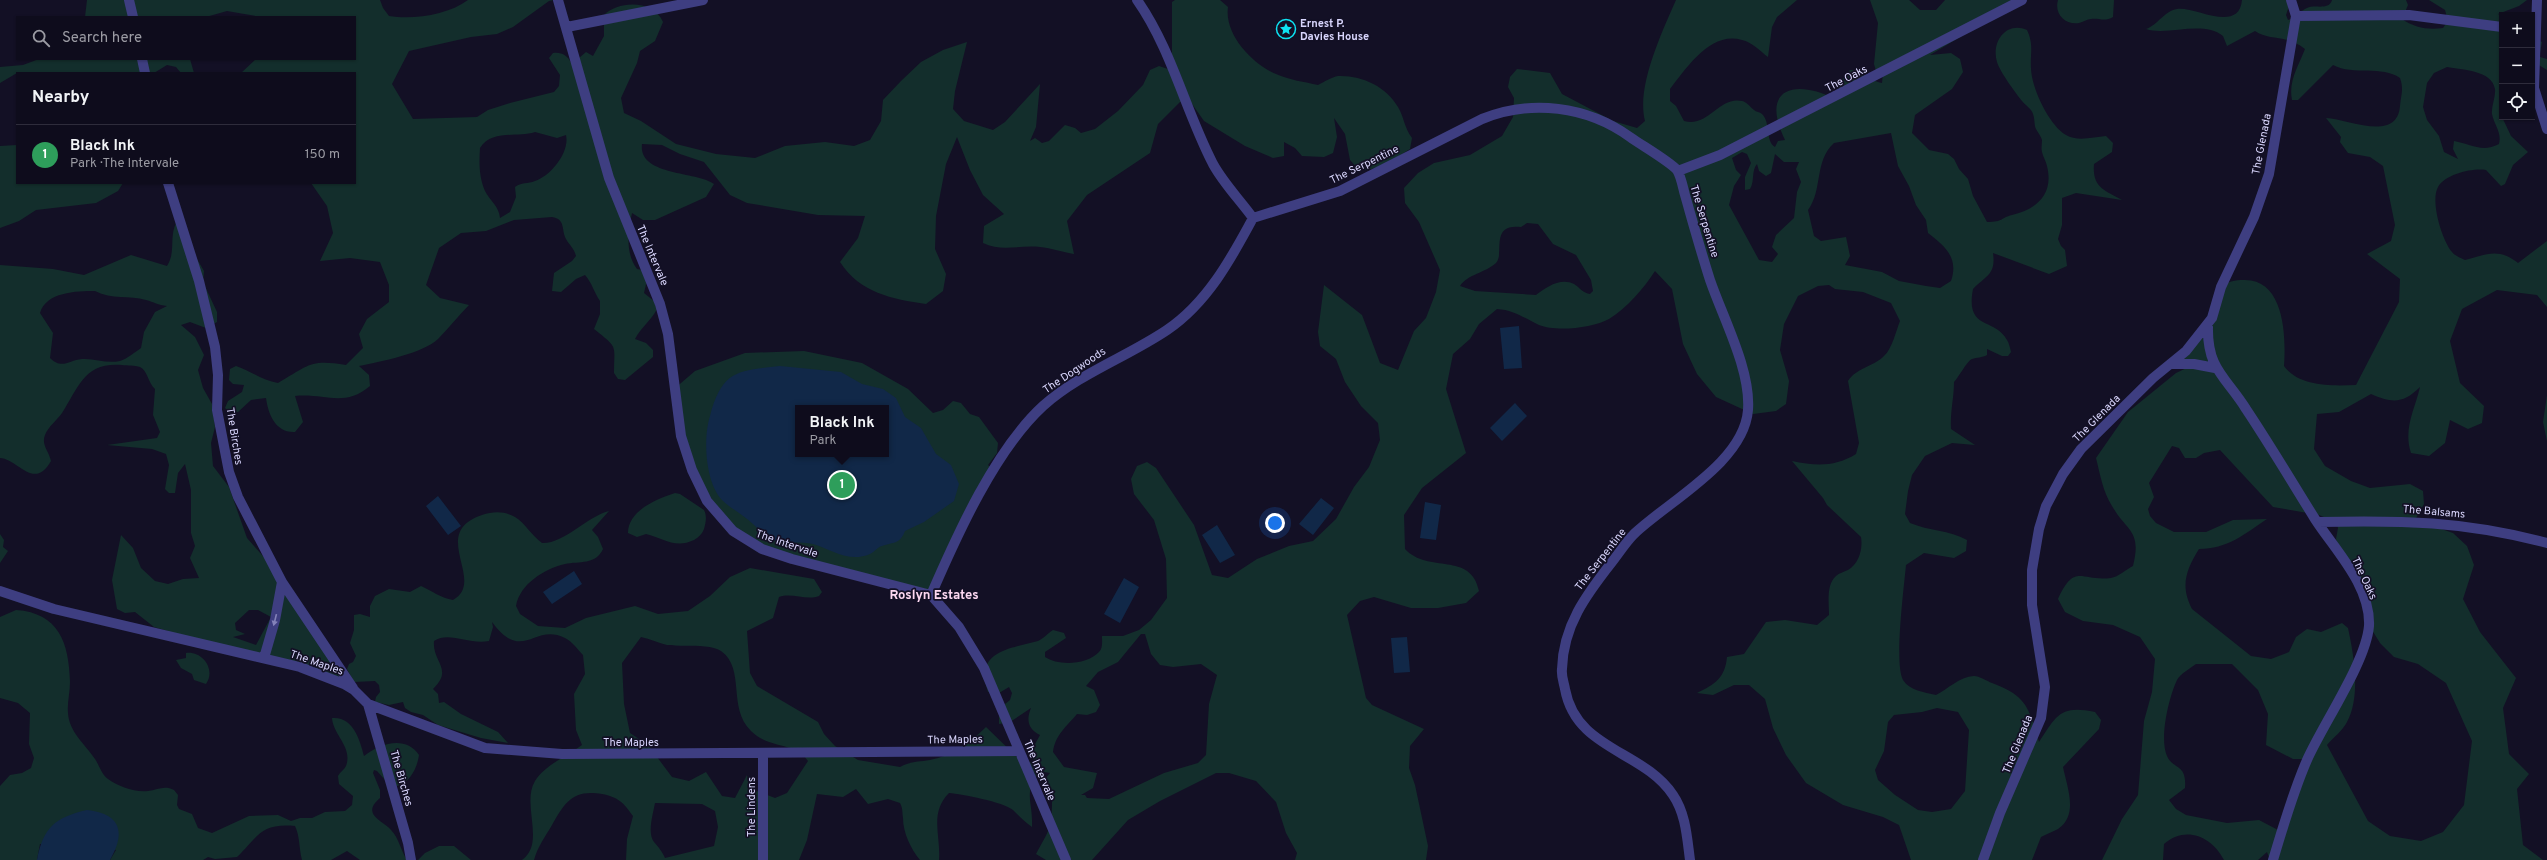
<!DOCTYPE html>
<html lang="en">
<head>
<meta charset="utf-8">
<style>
	body { margin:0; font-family:Overpass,sans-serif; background:#171525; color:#f1f3f6 }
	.controls { position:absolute; right:12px; top:12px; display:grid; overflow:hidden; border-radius:0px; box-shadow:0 1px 3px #0004 }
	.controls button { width:36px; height:36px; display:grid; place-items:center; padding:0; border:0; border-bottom:1px solid #2e2c3b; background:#0e0c1c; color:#f1f3f6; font:20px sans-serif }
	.you { position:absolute; left:1275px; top:523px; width:14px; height:14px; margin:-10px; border:3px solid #fff; border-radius:50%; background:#1a73e8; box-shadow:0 0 0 6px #1a73e833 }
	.badge { display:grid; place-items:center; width:26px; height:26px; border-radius:50%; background:#ea580c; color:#fff; font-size:13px; font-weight:700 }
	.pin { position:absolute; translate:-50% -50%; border:2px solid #fff; box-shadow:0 1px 4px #0006 }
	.popup { position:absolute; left:795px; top:405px; width:94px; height:52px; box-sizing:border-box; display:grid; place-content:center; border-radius:0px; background:#0e0c1c; filter:drop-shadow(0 1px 3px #0005); font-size:13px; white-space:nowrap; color:#9b9ba3 }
	.popup b { font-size:15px; color:#f1f3f6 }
	.popup::after { content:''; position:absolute; left:50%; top:100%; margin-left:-8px; border:8px solid transparent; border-top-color:#0e0c1c }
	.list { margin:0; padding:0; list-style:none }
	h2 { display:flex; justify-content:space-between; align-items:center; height:52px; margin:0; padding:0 16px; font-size:17px }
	h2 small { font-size:13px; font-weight:400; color:#9b9ba3 }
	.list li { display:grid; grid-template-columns:26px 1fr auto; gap:12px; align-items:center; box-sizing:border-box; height:60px; padding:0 16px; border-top:1px solid #2e2c3b }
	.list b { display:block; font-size:15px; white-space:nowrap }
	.list p { margin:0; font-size:13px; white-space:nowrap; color:#9b9ba3 }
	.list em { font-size:13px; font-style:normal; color:#9b9ba3 }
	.icon { flex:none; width:22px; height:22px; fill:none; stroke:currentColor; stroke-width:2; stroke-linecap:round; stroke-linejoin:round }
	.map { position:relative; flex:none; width:2547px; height:860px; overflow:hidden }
	.search { position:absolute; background:#0e0c1c; box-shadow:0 1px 3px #0004; left:16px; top:16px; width:340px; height:44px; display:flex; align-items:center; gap:10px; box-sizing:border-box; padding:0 14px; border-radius:0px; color:#9b9ba3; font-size:15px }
	.panel { position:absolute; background:#0e0c1c; box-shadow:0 1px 3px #0004; left:16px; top:72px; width:340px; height:112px; border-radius:0px }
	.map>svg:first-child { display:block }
	.green { fill:#132e2c; fill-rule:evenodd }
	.water { fill:#112848; fill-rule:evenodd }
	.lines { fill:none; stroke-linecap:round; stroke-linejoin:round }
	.street { stroke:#3e3e81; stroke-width:10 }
	.oneway { fill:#8482b9 }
	.labels { text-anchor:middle; stroke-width:3.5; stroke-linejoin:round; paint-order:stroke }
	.poi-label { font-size:11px; font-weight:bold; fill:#d9d6fd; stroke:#131025; text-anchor:start }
	.street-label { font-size:11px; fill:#d9d6fd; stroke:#131025 }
	.quarter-label { font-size:13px; font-weight:bold; fill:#fdd8f1; stroke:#131025 }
</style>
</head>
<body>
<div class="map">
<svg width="2547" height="860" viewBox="0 0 2547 860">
	<rect width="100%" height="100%" fill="#131025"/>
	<path class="green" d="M87,0H380L383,8L389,16C413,20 448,15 468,0H554L549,1L513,27L497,34L471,37L409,51L392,84L413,119L477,117L488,110L510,103L554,92L559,86L560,75L549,58L553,53C562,52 567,55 572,64L586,52L593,56L604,36V15C619,0 654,0 663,22L655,41L640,51L637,63L621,98L624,113L641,121L676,144L716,154L755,158L785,146L825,142L854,146L870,140L881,121L883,100L901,81L921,62L943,50L967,42L955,91L953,109L964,121L993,130L1005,122L1040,84L1036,127L1030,141L1035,138L1042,143L1049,141L1065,125L1075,128L1081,133L1095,129L1118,111L1143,85L1150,70L1159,66L1168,69L1172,52V2L1175,0H1220L1228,7C1224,34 1252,64 1276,74C1289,80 1305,82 1318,85C1324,82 1332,77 1338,76C1361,75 1386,86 1398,107C1404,117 1404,127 1412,138L1410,149C1394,159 1379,171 1359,170L1350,160L1345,134L1334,118L1337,137L1333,153L1324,157L1302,156L1295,148L1284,142V156L1273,158L1245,146L1204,121L1192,104L1180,102L1158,124L1150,153L1087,195L1067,221L1074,254C1063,252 1051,248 1040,247C1019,245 1001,252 983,243L984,226L1004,214L983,195L970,170L957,137L946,164L936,216L935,249L946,274L943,291L926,304C892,299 860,293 840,262L858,238L865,216L818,215L747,203L730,195L704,162L680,154L662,145L642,144C638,176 695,171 714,184L706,197L655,220H643L632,213C628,231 625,253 637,269L642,270L647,280L644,293L654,301L657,309C651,321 641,327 635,339L646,343L653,350V357L625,380L618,379L614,373C614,344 619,349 594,329L600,314V301C594,292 592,283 585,275L576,279L561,292L552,291L554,273L572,261L576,256C574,248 570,246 566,239C561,230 566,219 552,217L514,220L486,231L461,233L439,248L426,285L440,298L469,305C458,316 449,328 438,339C424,353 379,362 359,366L369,375L370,386C344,408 325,393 295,396L303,422L295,432C275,433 268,413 266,398L251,400L238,412H230L225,408L228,401L242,392L244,385L233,384L229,380L230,369L236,366C251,371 263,381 278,383C309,365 310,359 346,365L363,348L359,334L367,319L389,302V285L380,262L350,258L320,261L333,233L327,206L311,183H355V73H241L256,59H355V17H261L227,11L206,17H85ZM535,132L557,138L566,135C570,152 551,176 535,181C528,184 521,182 515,187L516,197L510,212L500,218C499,206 490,201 485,191C479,177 479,163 480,148C492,129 517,138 535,132Z
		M1676,0H1797L1777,17L1772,27L1768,57C1760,51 1752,42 1742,40C1710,31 1687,68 1670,89V101L1676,106L1684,121C1708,128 1719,96 1742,101C1747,102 1750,107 1754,110C1756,112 1760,112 1762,114C1771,123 1765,141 1775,147L1778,141L1785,140C1760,89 1793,78 1836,99L1839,83L1850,70C1864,70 1869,81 1882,83L1883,72L1876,71L1874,64L1878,23L1870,0H1909L1920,10H1936L1945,0H2022L1930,55L1951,53L1960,59L1963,72L1952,89L1915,115L1912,133L1929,150L1948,154L1954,159L1959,169L1968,179L1973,196L1987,222C2004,222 2000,218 2012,215C2037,209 2054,194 2047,166C2046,161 2043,157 2042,152C2041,148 2042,144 2042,140C2041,136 2038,133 2036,129C2034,125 2035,119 2033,114C2032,109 2025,105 2022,101C2015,92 2000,72 1997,62C1991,42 2006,21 2027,30C2034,45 2030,53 2031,69C2032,89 2049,125 2066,135C2077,142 2094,137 2106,136L2113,143L2112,152L2094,164C2092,187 2104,190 2122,200L2076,193L2062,198V225L2058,239L2061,246L2065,250L2067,266L2049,274L1993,253C1996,274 1987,275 1973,289C1965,331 1995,317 2007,340C2009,343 2010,348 2011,352L2008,356H2002L1987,349V355C1982,358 1977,357 1972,359C1967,361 1959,377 1954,382C1954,398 1950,412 1951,429L1975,445L1952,443L1925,456L1912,475L1908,491L1905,514L1910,523C1929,531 1949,530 1967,540L1966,551L1954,558L1924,553L1906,565C1904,587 1894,664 1903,680C1910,691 1924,692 1936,695C1948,689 1959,677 1974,676C1979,676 1987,681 1992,683C2027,696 2029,708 2039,742C2057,715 2060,705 2095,712L2101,720L2099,729L2063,767C2067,787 2079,815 2058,829C2053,832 2046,834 2041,837L2032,860H1911L1899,825L1883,817L1843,805L1806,783L1786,755L1773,728L1765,699L1749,685H1734L1713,695L1697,693C1715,684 1725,678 1727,657L1744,654L1766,622L1785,620L1817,625L1829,615C1829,603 1826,585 1836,576C1839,573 1844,572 1848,570C1859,564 1863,549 1861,537L1827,505L1823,498L1792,461C1816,466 1835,467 1856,454L1859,443L1848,381C1856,368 1873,367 1884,356C1892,349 1896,331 1900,321L1891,303L1863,292L1835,289L1829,285L1818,286L1798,296L1784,324L1780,350L1789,381L1786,404L1776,411L1753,414L1716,397L1697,374L1683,344L1672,289L1655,271C1644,288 1627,308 1609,319C1593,328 1556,332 1539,325C1524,318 1514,310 1497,309L1479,324L1470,339L1453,354L1446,389L1466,453L1422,488L1404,515L1405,549C1428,574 1471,551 1479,591L1466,603L1438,608H1411L1374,597L1360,601L1347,615L1366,698L1372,705L1424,729L1410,746L1409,768L1415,785L1428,846L1426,860H1295L1297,853L1286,833L1276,802L1256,781L1229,773H1216L1160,801L1128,820L1092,860H1046L1036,854C1049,830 1052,829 1052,801L1045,797L1044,780L1050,773L1039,771C1023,795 1033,800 1032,827C1024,821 1019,816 1013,810C1003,802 962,794 949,793C929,813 941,836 939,860H920C911,849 903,833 903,818C902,811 903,809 900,803L888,799L868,804L856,789L843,797L817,794L807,840L799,860H626L627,839L633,816C624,803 618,797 602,794C573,789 565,802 552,825C545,837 538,846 534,860H522C546,843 521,804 535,781C546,764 566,757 582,745L576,730L574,694L585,674L583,655C578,650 572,641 565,638C534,622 523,664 492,622L493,627L489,641C469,645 449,631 434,641C432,662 454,669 433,689L438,694L439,703L444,702L461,714L498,732L508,743L481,738L438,725L423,715L411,712L405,708L403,702L389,705L375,702L376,697L380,692L379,685L375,681L354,682L347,669L349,664L353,662L356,656L350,643L354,630V615L360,614L370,617V606L375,596L389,589L410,592L421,586C432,591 441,598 453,600C487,581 428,533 482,515C494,511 504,511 515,517C525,523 532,536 542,543C564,544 586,517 609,511L592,530L598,537L603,549C596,565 579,561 565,564C544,569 520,584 516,606L520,614L538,626L565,628L586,618L635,606L658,614L688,611L710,596L730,577L750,568L814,579L822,592L819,596C806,601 792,592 779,597L773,618L747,631L750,673L757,686L818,722L824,734L835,746L858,760L900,767C911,761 918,762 930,760C952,756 971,742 986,727L1017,757L1034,764L1033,748L1040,735C1028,729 1026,720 1031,708L1010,722L999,724V709L1010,700L1012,693L1009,687L999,693L988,692C974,651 1009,649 1038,641C1043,639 1048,633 1053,630L1064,633L1066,638L1045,652V657C1058,666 1087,665 1099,652C1103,648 1102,642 1102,636H1123L1139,630L1151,620L1167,598L1166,559L1154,520L1134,494L1131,479L1137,466L1147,462L1156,468L1194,525L1212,575L1228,578L1257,559L1289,546L1313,541L1336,519L1354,487L1369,467L1380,440L1378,423L1361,406L1345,382L1336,359L1320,346L1318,332L1324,285L1362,315L1380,363L1398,370L1414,331L1426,318L1436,292L1440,270L1419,222L1405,203L1404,188L1418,173L1434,163L1470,155L1502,136L1513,117L1514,98L1508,87L1510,77L1517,69L1550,73L1562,94L1613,121L1637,128L1645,121C1636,87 1662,32 1676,0ZM1891,133L1898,166L1909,186L1916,205L1926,220L1928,233C1945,246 1959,258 1951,281L1940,288L1926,286L1899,281L1882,272L1845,265L1850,256L1846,237L1821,241L1814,236L1808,210C1823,190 1814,161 1834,143ZM1742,152L1747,154L1751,163L1745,177V190L1750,189C1755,181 1751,171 1757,164L1759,171L1766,176L1771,173L1775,154L1784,162H1799L1796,169L1801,182L1797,192L1794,218L1776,235L1772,247L1778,254L1772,262L1759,260L1729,205L1734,186L1741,175L1736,170L1732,158ZM1527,223L1538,224L1553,244L1576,255L1591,280L1593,291L1590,294C1583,293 1580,288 1574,284C1561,277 1546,287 1536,295L1475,291L1460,286C1468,274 1485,273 1496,263C1505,254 1489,223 1521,227ZM1141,634H1145L1151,654L1160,665L1173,667L1201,664L1217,675L1209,704L1206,755L1198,763L1164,773L1109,799L1087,798L1085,795H1081L1093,788L1097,773L1064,767L1053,752C1055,735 1067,726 1077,714L1087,715L1096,712L1100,705L1094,690L1086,686L1098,672L1118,662ZM641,637C650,639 659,643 667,645C682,647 709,643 721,651C746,669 727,707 751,731C770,750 795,741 808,761L787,793L775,798L749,788L747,775L735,798L722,796L706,772L689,781L672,777L648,745L630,733L624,704L622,663ZM1937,708L1958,712L1969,730L1965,791L1951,809L1932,812L1918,810L1895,795L1878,780L1875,770L1884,751L1888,722L1894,715L1922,712ZM655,803L702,804L715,811L718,827L714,846L665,858C662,851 659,848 654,842C647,833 653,814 655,803Z
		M2058,0H2114L2113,17C2105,22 2099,18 2091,19C2087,19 2083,22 2079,23C2065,25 2054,14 2058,0Z
		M2242,0H2291L2286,15L2288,20C2296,18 2300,11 2307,8C2315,4 2329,11 2332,0H2406L2408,5L2402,19C2415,28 2428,30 2443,28L2448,21L2445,10L2429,0H2527L2519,6L2498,14L2502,16V117L2511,136L2528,152L2513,165L2505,184L2501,186L2486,170C2472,168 2446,174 2438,187C2430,201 2442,240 2452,252C2455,256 2461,258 2465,260C2487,254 2499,248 2518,263L2547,241V307L2537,295L2497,290L2462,309L2450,341L2460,383L2484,406L2482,423L2468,429L2450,420L2445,443L2429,456L2411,453C2403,429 2415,409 2420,387C2403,404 2392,403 2371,394L2339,412L2317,414L2314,449L2325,466L2351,481L2370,488L2410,484L2423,491L2424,504L2415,520L2453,533L2467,546L2474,565L2463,599L2480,632L2516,678L2503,708L2509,754L2529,774L2517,789L2523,845L2543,860H2270L2267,852L2258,860H2224C2212,837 2186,825 2164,844L2163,860H2102L2122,819L2138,795L2144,721L2152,692L2155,659L2140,637L2113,625L2083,621L2065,612L2058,599C2075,562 2081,582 2111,578C2118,577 2127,569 2133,566C2142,530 2127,532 2112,506C2103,492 2100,474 2096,458L2128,412L2176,373L2193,365L2172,364C2180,356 2192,348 2198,338C2207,323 2210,302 2221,288C2226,281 2236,280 2244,280C2285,279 2286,338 2284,366C2299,387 2332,386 2356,385L2399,302L2400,279L2367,254L2391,241L2395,225L2383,166L2370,157L2348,153L2340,142L2341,137L2326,118C2348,119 2397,143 2400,106C2401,95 2404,89 2400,78C2382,65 2354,76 2333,65L2298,100H2292C2288,81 2299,65 2305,49C2286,34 2269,41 2255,31L2227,46L2223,36C2203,20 2168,36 2146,29C2158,25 2164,11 2177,9C2194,6 2239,34 2242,0ZM2447,67C2462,70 2492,70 2495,89C2496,97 2491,106 2492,114C2494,125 2502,132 2499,144C2482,153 2471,144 2454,141L2453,149L2458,159L2444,152L2439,136L2427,120L2423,107L2427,83L2434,73ZM2172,446L2179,448L2185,458H2196L2204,453L2220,450L2273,507L2319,515L2336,522L2338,528L2336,539L2342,558L2368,611L2372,630L2380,643L2394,657L2418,664L2446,683L2472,741L2464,805L2443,832L2421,841L2390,836L2368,821L2327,745C2333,738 2343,730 2347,722C2361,696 2354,656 2348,628L2342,623L2321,632L2307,629L2296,637L2289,652L2271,659L2251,656L2192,609C2180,586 2186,570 2199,549C2227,549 2245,534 2267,519L2233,520L2206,532H2174L2156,523L2150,516L2148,509L2154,497L2149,483ZM2196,664H2232L2258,690L2268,714L2266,745L2293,759H2307L2278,830L2259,820L2227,823L2186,815L2176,809L2169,800L2185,788C2187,763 2173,770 2167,756C2159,738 2169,697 2177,680C2180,674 2191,668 2196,664Z
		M2532,37L2542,42L2540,53L2537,56L2547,59V70L2537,64L2532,70Z
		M39,59H190L194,73H181L176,67L167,65L154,73H17L0,83V67L23,65Z
		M17,145V183H123L118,191L96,203L36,210L19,221L0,228V146Z
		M176,223L204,271L203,282L217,312V322L206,328L190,322L181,325L195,337L204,355L198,370L203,388L212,404L215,427L211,443L213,466L229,487L247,538L270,564L280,582L262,655L172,635L168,631L154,627L135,612L125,613L117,609L112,580L121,535L133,548L141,568L155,581L168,584L183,579L199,578L190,558L195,546L191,533V490L185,464L178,473L175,493H169L165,489L169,465L166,454L152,449L107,445L157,438L160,432L153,415L155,389C148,383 148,371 140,367C135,365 127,366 122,365C84,362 79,387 62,413C57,420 48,427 45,435C41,445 49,451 51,461C34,491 18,459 0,458V265L53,269L84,275L131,255L167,266C176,252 169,238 176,223ZM95,291C112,300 129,295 146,300C154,302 158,305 167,306L155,312L144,332L141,348C135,352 127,359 120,361C106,364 95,358 82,359C69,360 62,370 50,358L53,333L40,313C46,292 76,291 95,291ZM249,610H258L271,617L256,645L233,637L245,634L236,630L235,623Z
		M804,351L862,363L908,389L933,413L943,410L953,401L961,403L970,414L979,417L998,443L997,453L988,465L994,470L931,595L792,559L733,531L692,470L674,389L695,371L745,353ZM798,408H886V454H798Z
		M2547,395V441L2543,422Z
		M675,493L680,494L704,510C707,516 706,522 704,529C702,534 699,537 694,540C675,549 663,538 646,534L637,537L628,533C628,511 656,499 675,493Z
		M0,534L4,540L3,547L8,551L0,563Z
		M282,582L354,690L264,658Z
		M16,610C59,613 69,643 70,682C70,693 67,703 68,713C69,732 85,744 95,759C99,765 102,775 108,779C117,786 136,793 148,791C158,790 164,785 174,790L178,795L177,805L179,809L192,814L198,828L212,833L249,816L278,815L291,821L300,818H312L325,812L345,811L352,805L353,796L339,784L338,776C340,772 344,770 346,766C353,747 333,735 332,718C353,716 360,740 364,756C380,743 406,735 419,755C417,769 410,782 397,786L385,780L377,771L374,770L373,773L380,790V798C360,815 384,821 391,830C399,838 401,851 407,860H360L347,851L331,860H302C299,849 300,836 295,826C260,823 258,837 237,857L215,859L208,857L203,860H110L116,850L40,844L37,860H0V786L10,775L22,773L31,768L34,758L29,744L30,713L18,703L0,698V617Z
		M186,653C203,651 216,670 206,684L194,680L192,674L181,668L176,660L186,658Z
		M439,846H454L471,860H418L425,853Z"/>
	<path class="water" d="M1519,326L1522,368L1504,369L1500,328Z
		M780,366L841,372L862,384L883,389L896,398L905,417L921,428L936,454L951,465L959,484L954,501L924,522L905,531C900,544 894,542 882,546C877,547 875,552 870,554C849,563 833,550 813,544C801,541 788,544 777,541C765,537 762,532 753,524C744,515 731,509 722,500C705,482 703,438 710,416C722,370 738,371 780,366ZM798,408H886V454H798Z
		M1515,403L1527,416L1502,441L1490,428Z
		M438,496L461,526L448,535L426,506Z
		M1321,498L1334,508L1313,535L1299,524Z
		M1425,502L1441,505L1436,540L1420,538Z
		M1217,525L1235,555L1220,563L1202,535Z
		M574,571L582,584L552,604L543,592Z
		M1124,578L1139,587L1120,623L1104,614Z
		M1407,637L1410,672L1394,673L1391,638Z
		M87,810C121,814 126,832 110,860H37C43,827 56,817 87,810Z"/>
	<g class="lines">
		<path class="street" d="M129,0L133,17
			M558,0L609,178L660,304L668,334L681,436L692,470L707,501L733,531L762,549L792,559L931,595L959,627L984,668L1066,860
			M1137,0C1172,50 1185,110 1213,164C1224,184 1240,200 1253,218L1340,191L1482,119C1531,99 1587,106 1630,137C1641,145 1669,161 1677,170C1681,176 1683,188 1685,195C1693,223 1701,252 1710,280C1723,318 1751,370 1748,410C1744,462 1670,500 1634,534C1626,542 1619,553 1612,562C1586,595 1563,626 1562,669C1561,676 1564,683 1565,689C1576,750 1643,750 1673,795C1686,814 1687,838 1690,860
			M2537,0L2534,88L2547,129
			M2296,16L2409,15L2502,27
			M567,27L703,0
			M142,59L145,73
			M1678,171L1720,155L2022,0
			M168,183L199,281L215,347L218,375L217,410L229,472L238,497L282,582L353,688
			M2208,327C2207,369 2226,377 2246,409C2270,445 2292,482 2315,519C2335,550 2371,586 2369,626C2366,662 2323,724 2307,760C2293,792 2283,827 2273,860
			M2172,364H2194L2215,368
			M2317,522C2401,520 2465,521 2547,543
			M0,591L54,609L300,667L344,684L354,690L368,704L485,748L562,754L1018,751
			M931,595C957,535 995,450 1043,406C1080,373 1127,357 1167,330C1207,303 1231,259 1253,218
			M264,658L275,620L282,582
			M368,704L408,843L411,860
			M763,860V754
			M1983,860L2000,813L2041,718L2045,687L2032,605V570L2039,529L2046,506L2063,474L2081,449L2153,378L2186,351L2212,318L2221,287L2254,217L2269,174L2296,16L2291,0"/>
	</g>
	<defs><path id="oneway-solid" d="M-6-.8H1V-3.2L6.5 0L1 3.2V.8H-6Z"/></defs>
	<use class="oneway" href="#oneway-solid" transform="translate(275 620) rotate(104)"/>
	<defs>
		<g id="sight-ring" transform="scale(1)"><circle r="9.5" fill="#131025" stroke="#0de3f2" stroke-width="1.5"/><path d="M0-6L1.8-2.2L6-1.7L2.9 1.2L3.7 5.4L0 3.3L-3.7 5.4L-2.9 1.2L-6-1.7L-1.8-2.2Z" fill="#0de3f2"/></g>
	</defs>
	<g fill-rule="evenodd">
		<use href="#sight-ring" x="1286" y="29"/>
	</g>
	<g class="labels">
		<g class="poi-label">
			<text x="1300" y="27">Ernest P.<tspan x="1300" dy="13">Davies House</tspan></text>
		</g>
		<g class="street-label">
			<text transform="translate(1846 78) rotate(-27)" y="4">The Oaks</text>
			<text transform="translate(2261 144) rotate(-79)" y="4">The Glenada</text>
			<text transform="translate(1364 164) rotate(-26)" y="4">The Serpentine</text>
			<text transform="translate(1705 221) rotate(73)" y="4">The Serpentine</text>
			<text transform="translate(653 255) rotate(67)" y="4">The Intervale</text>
			<text transform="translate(1074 370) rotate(-34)" y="4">The Dogwoods</text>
			<text transform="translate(2096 418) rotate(-45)" y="4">The Glenada</text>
			<text transform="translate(235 436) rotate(81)" y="4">The Birches</text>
			<text transform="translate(2434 511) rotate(5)" y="4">The Balsams</text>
			<text transform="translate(787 543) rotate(19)" y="4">The Intervale</text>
			<text transform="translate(1600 559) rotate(-52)" y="4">The Serpentine</text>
			<text transform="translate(2365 578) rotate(65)" y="4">The Oaks</text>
			<text transform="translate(317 662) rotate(19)" y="4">The Maples</text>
			<text transform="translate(955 739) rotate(-1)" y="4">The Maples</text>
			<text x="631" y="746">The Maples</text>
			<text transform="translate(2017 744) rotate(-68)" y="4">The Glenada</text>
			<text transform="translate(1040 770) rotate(67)" y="4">The Intervale</text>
			<text transform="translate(402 778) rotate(74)" y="4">The Birches</text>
			<text transform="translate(751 807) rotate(-90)" y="4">The Lindens</text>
		</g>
		<g class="quarter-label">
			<text x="934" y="599">Roslyn Estates</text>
		</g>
	</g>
</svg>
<div class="controls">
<button>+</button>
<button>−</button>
<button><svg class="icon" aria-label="locate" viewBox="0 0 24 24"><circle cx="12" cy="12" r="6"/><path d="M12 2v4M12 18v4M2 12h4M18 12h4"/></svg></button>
</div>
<div class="you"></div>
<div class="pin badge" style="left:842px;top:485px;background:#2e9e5b">1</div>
<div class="popup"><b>Black Ink</b>Park</div>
<div class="search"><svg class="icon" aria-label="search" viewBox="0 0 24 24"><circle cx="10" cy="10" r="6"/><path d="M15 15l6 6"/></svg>Search here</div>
<section class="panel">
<h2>Nearby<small></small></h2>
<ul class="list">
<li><span class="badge" style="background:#2e9e5b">1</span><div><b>Black Ink</b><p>Park · The Intervale</p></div><em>150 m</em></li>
</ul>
</section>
</div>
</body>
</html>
